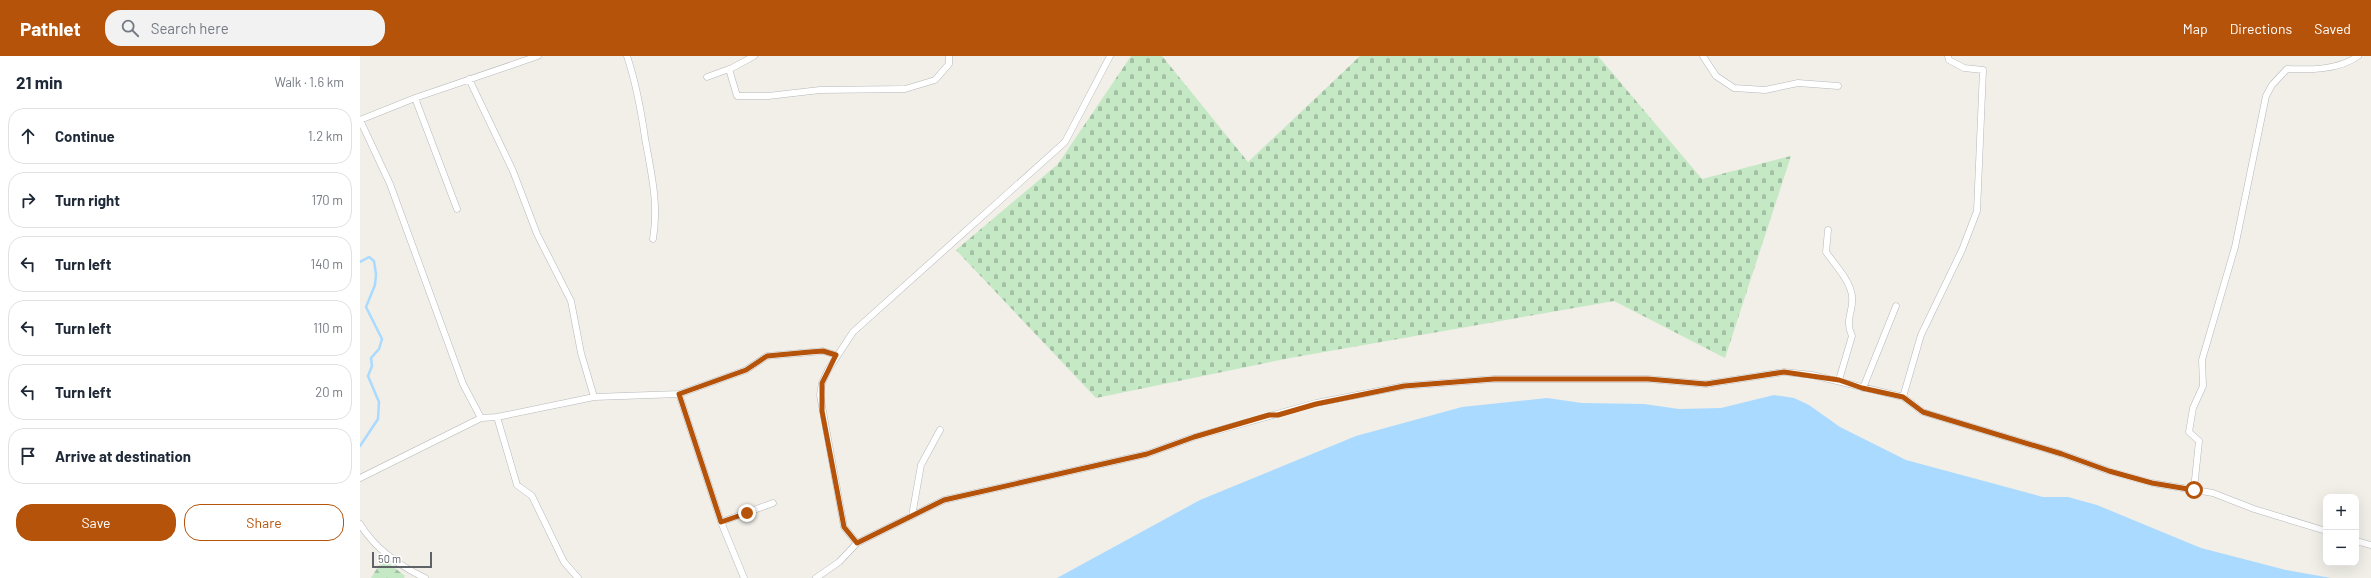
<!DOCTYPE html>
<html lang="en">
<head>
<meta charset="utf-8">
<style>
	body { margin:0; font-family:Barlow,sans-serif; background:#f2f2f3; color:#1f2937 }
	.controls { position:absolute; right:12px; bottom:12px; display:grid; overflow:hidden; border-radius:8px; box-shadow:0 4px 16px #0002 }
	.controls button { width:36px; height:36px; display:grid; place-items:center; padding:0; border:0; border-bottom:1px solid #e0e1e3; background:#fff; color:#1f2937; font:20px sans-serif }
	.scale { position:absolute; left:12px; bottom:10px; width:60px; box-sizing:border-box; padding-left:4px; border:2px solid #5f6368; border-top:0; font-size:11px; line-height:14px; white-space:nowrap; color:#5f6368; -webkit-text-stroke:3px #fff; paint-order:stroke }
	.stop { position:absolute; width:12px; height:12px; margin:-9px; border:3px solid #b45309; border-radius:50%; background:#fff }
	.stop.end { background:#b45309; border-color:#fff; box-shadow:0 1px 4px #0008 }
	.list { margin:0; padding:0; list-style:none }
	h2 { display:flex; justify-content:space-between; align-items:center; height:52px; margin:0; padding:0 16px; font-size:17px }
	h2 small { font-size:13px; font-weight:400; color:#747a83 }
	.list li { display:grid; grid-template-columns:26px 1fr auto; gap:12px; align-items:center; box-sizing:border-box; height:56px; margin:0 8px 8px; padding:0 8px; border:1px solid #e0e1e3; border-radius:16px }
	.list b { display:block; font-size:15px; white-space:nowrap }
	.list em { font-size:13px; font-style:normal; color:#747a83 }
	.actions { display:flex; gap:8px; padding:12px 16px }
	.actions a { flex:1; padding:9px 0; border:1px solid #b45309; border-radius:16px; text-align:center; font-size:14px; color:#b45309 }
	.actions .main { background:#b45309; color:#fff }
	.icon { flex:none; width:22px; height:22px; fill:none; stroke:currentColor; stroke-width:2; stroke-linecap:round; stroke-linejoin:round }
	.map { position:relative; flex:none; width:2011px; height:522px; overflow:hidden }
	header { display:flex; align-items:center; gap:24px; box-sizing:border-box; height:56px; padding:0 20px; background:#b45309; color:#fff }
	header strong { font-size:19px }
	nav { display:flex; gap:22px; margin-inline-start:auto; font-size:14px }
	.search { width:280px; height:36px; background:#f2f2f3; display:flex; align-items:center; gap:10px; box-sizing:border-box; padding:0 14px; border-radius:16px; color:#747a83; font-size:15px }
	main { display:flex }
	aside { flex:1; background:#fff }
	.map>svg:first-child { display:block }
	.forest { fill:url(#forest-firs) }
	.cemetery { fill:url(#cemetery-stones) }
	.water { fill:#aadaff }
	.lines { fill:none; stroke-linecap:round; stroke-linejoin:round }
	.stream { stroke:#aadaff; stroke-width:2.5 }
	.minor-casing { stroke:#b5b8bc; stroke-width:7 }
	.minor { stroke:#fff; stroke-width:6 }
	.route { stroke:#b45309; stroke-width:5 }
</style>
</head>
<body>
<header>
<strong>Pathlet</strong>
<div class="search"><svg class="icon" aria-label="search" viewBox="0 0 24 24"><circle cx="10" cy="10" r="6"/><path d="M15 15l6 6"/></svg>Search here</div>
<nav><a>Map</a><a>Directions</a><a>Saved</a></nav>
</header>
<main>
<aside>
<h2>21 min<small>Walk · 1.6 km</small></h2>
<ul class="list">
<li><svg class="icon" aria-label="ahead" viewBox="0 0 24 24"><path d="M12 20V5M6 11l6-6 6 6"/></svg><div><b>Continue</b></div><em>1.2 km</em></li>
<li><svg class="icon" aria-label="right" viewBox="0 0 24 24"><path d="M7 20v-9h11M14 6l5 5-5 5"/></svg><div><b>Turn right</b></div><em>170 m</em></li>
<li><svg class="icon" aria-label="left" viewBox="0 0 24 24"><path d="M17 20v-9H6M10 6l-5 5 5 5"/></svg><div><b>Turn left</b></div><em>140 m</em></li>
<li><svg class="icon" aria-label="left" viewBox="0 0 24 24"><path d="M17 20v-9H6M10 6l-5 5 5 5"/></svg><div><b>Turn left</b></div><em>110 m</em></li>
<li><svg class="icon" aria-label="left" viewBox="0 0 24 24"><path d="M17 20v-9H6M10 6l-5 5 5 5"/></svg><div><b>Turn left</b></div><em>20 m</em></li>
<li><svg class="icon" aria-label="arrive" viewBox="0 0 24 24"><path d="M6 21V4h12l-3 4 3 4H6"/></svg><div><b>Arrive at destination</b></div></li>
</ul>
<div class="actions"><a class="main">Save</a><a>Share</a></div>
</aside>
<div class="map">
<svg width="2011" height="522" viewBox="0 0 2011 522">
	<defs>
		<pattern id="forest-firs" width="22" height="20" patternUnits="userSpaceOnUse"><rect width="22" height="20" fill="#c5e8c5"/><path d="M5 1l3.5 6h-7zM16 11l3.5 6h-7z" fill="#a3c0a4"/></pattern>
		<pattern id="cemetery-stones" width="16" height="16" patternUnits="userSpaceOnUse"><rect width="16" height="16" fill="#c5e8c5"/><path d="M2 7V4a2 2 0 0 1 4 0v3zM10 15v-3a2 2 0 0 1 4 0v3z" fill="#a3c0a4"/></pattern>
	</defs>
	<rect width="100%" height="100%" fill="#f1efe8"/>
	<path class="forest" d="M23,503L45,520L44,522H11Z"/>
	<path class="cemetery" d="M771,0H802L888,106L1000,0H1238L1342,123L1431,100L1365,302L1254,245L930,302L736,342L596,194L698,108Z"/>
	<path class="water" d="M1414,339L1434,342L1449,349L1480,371L1546,404L1683,441H1708L1737,449L1841,492L1926,514L1971,522H697L840,444L996,380L1102,351L1187,342L1222,347L1284,348L1319,353L1361,352Z"/>
	<g class="lines">
		<path class="stream" d="M0,206L9,201L14,205L16,218L15,229L6,251L22,283L19,293L11,302L12,310L8,320L19,346L18,363L0,390"/>
		<g class="minor-casing">
			<path id="minor" d="M267,0C276,27 281,54 285,82C291,116 299,148 293,183
				M1343,0L1356,20L1374,32L1405,34L1438,27L1478,30
				M369,13L377,40H408L460,34L545,33L575,24L589,8V0
				M347,21L372,12L394,0
				M109,23L153,115L177,178L211,245L221,297L234,341
				M55,42L97,153
				M0,64L30,128L103,328L121,362
				M0,64L55,42L178,0
				M1468,174L1466,196C1475,209 1490,224 1492,240C1494,256 1484,263 1492,280L1479,324
				M1503,332L1536,250
				M319,338L361,466L384,522
				M1543,341L1561,279L1602,194L1617,155L1623,14L1604,12L1589,4L1588,0
				M137,361L157,429L172,440L204,506L218,522
				M0,422L121,362L137,361L234,341L319,338L386,314L407,300L463,295L476,299
				M1834,433L1839,385L1829,376L1833,352L1843,330L1842,304L1875,191L1906,40L1912,29L1927,13C1950,14 1979,14 1998,0
				M552,460L561,409L580,374
				M361,466L413,447
				M0,468C15,493 40,510 65,522
				M1996,485L2011,489
				M497,487L484,471L460,339L462,327L468,314L493,276L705,86L750,0
				M456,522L479,506L497,487L584,444L787,398L834,381L956,347L1044,330L1134,323H1288L1346,328L1424,316L1452,319L1543,341L1563,356L1702,398L1749,415L1792,427L1853,437L1894,453L1966,475"/>
		</g>
		<use href="#minor" class="minor"/>
	</g>
	<g class="lines">
		<path class="route" d="M387,457L361,466L319,338L386,314L407,300L450,296L463,295L476,299L462,327V355L484,471L497,487L584,444L787,398L834,381L909,359H918L956,348L1044,330L1134,323H1288L1346,328L1424,316L1479,324L1502,332L1543,341L1563,356L1702,398L1749,415L1792,427L1834,434"/>
	</g>
</svg>
<div class="controls">
<button>+</button>
<button>−</button>
</div>
<div class="scale">50 m</div>
<div class="stop" style="left:1834px;top:434px"></div>
<div class="stop end" style="left:387px;top:457px"></div>
</div>
</main>
</body>
</html>
